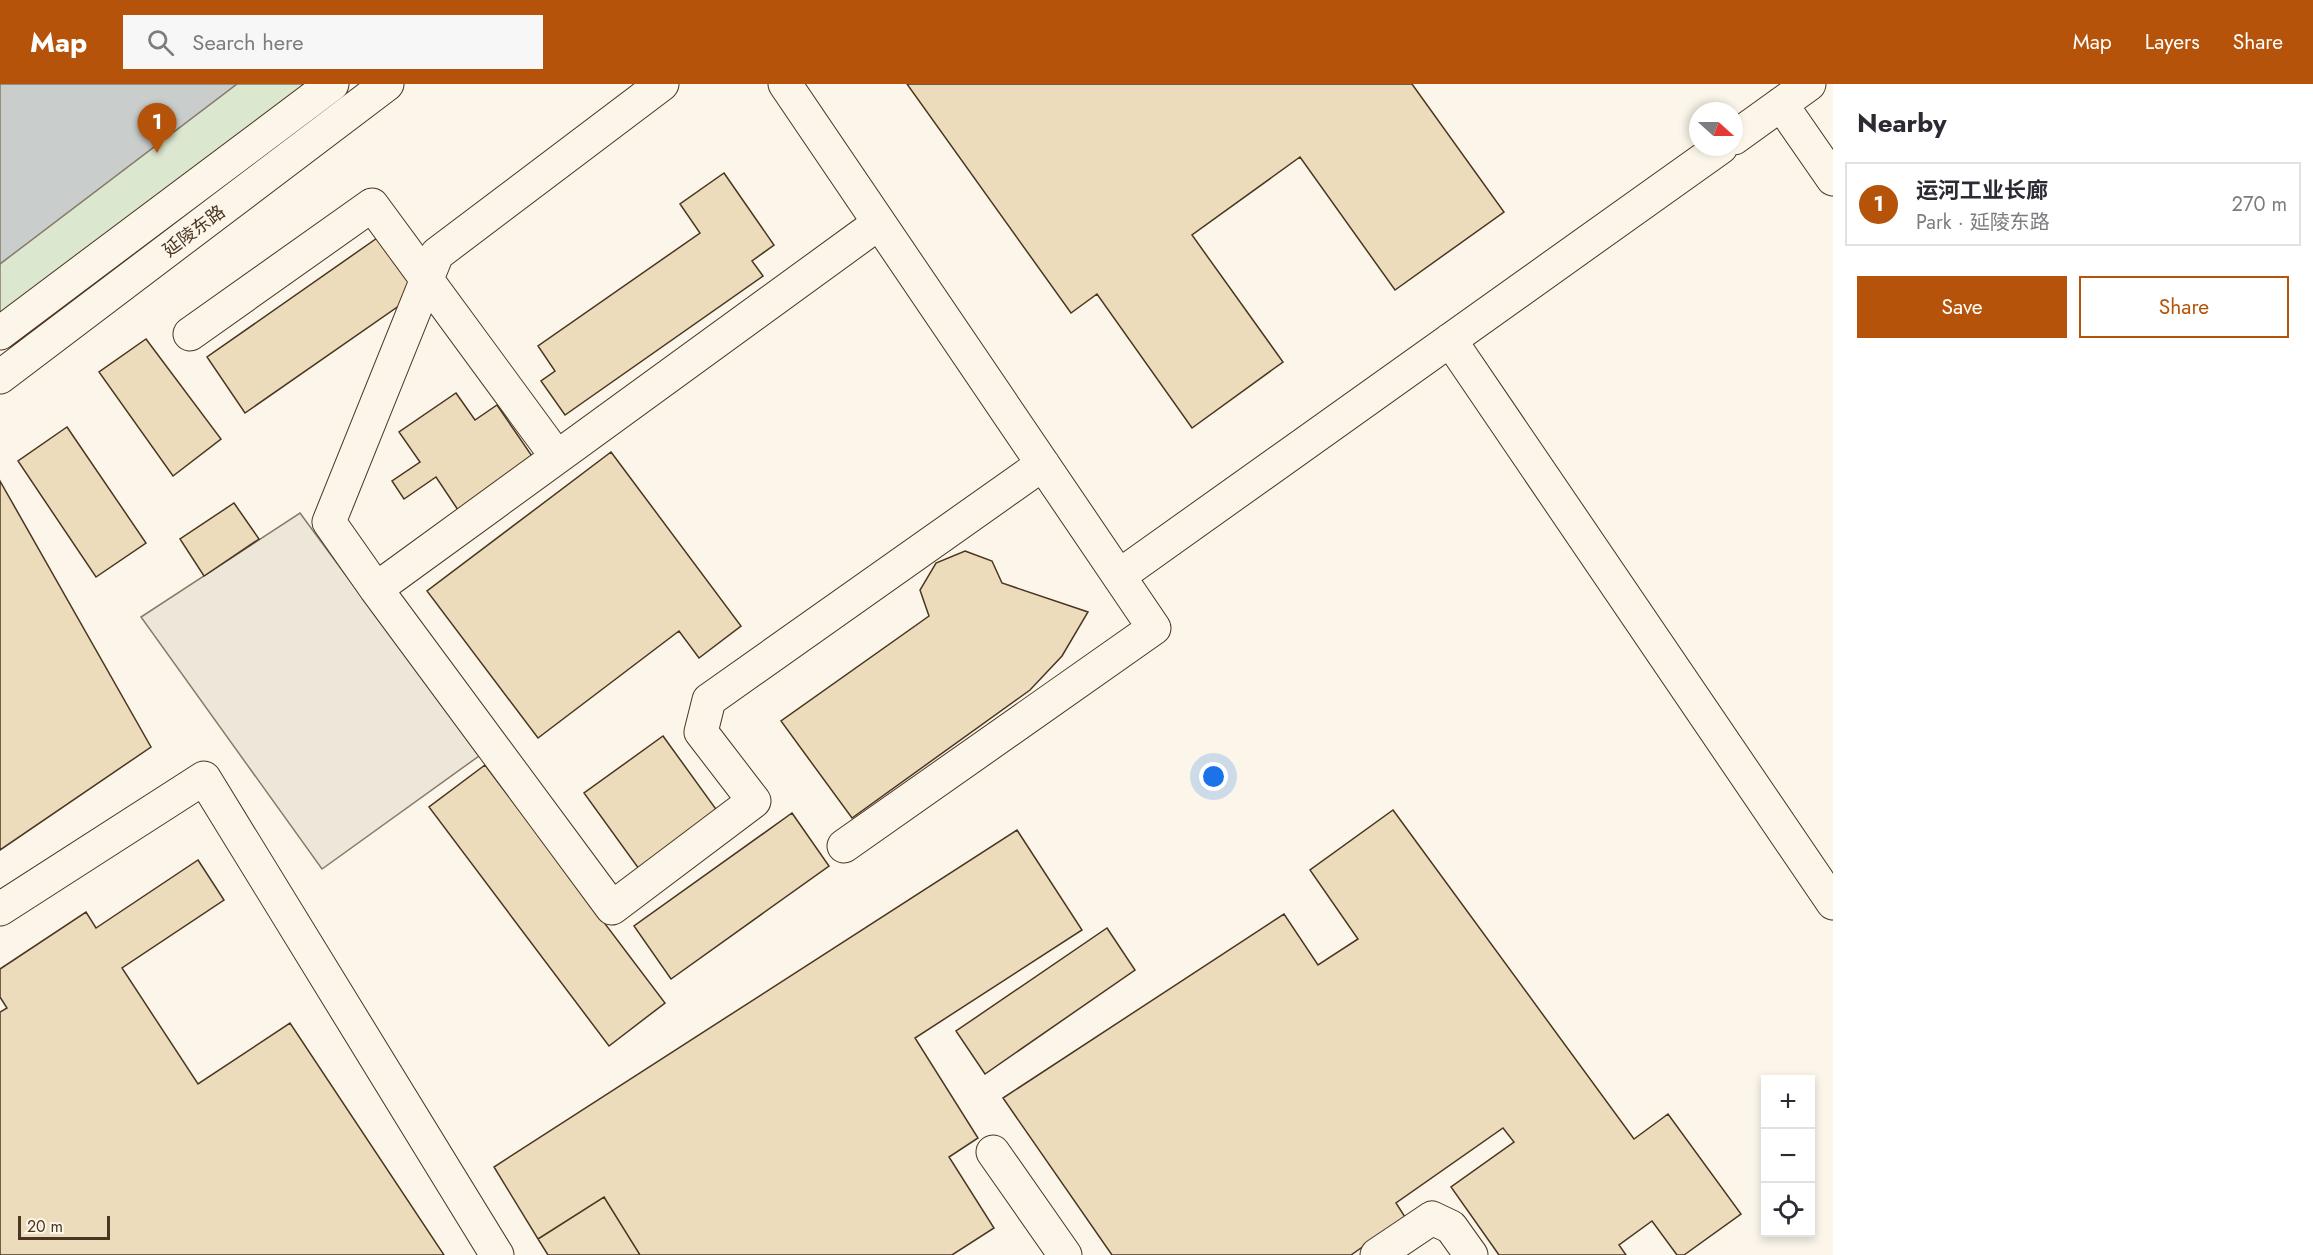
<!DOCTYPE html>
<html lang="en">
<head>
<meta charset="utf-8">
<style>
	body { margin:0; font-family:Jost,"Noto Sans SC",sans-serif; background:#f7f7f7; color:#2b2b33 }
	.controls { position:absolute; right:18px; bottom:18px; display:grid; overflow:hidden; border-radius:0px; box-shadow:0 3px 9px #0003 }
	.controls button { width:54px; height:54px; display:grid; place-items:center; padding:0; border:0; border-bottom:2px solid #e1e1e2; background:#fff; color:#2b2b33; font:30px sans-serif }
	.compass { position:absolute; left:1689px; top:18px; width:54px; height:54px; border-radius:50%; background:#fff; box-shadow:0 3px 9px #0003; rotate:111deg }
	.scale { position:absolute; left:18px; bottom:15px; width:92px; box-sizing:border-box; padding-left:6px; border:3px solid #4a3520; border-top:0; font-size:16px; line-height:21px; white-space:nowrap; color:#4a3520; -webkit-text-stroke:4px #fbf6e9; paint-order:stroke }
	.you { position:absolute; left:1214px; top:693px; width:21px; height:21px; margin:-15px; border:4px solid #fff; border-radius:50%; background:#1a73e8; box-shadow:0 0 0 9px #1a73e833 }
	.badge { display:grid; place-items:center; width:39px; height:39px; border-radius:50%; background:#b45309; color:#fff; font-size:20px; font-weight:700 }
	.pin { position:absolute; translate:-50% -50px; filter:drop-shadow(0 2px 3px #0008) }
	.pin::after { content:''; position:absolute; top:32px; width:21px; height:18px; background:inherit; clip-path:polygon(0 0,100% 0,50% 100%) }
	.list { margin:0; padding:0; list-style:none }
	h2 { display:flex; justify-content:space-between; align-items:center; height:78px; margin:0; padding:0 24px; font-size:26px }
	h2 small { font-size:20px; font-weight:400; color:#7c7c81 }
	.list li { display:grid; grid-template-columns:39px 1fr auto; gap:18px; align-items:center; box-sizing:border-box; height:84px; margin:0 12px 12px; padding:0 12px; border:2px solid #e1e1e2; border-radius:0px }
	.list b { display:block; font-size:22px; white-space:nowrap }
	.list p { margin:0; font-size:20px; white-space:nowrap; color:#7c7c81 }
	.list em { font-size:20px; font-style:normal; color:#7c7c81 }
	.actions { display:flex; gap:12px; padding:18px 24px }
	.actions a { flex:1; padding:14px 0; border:2px solid #b45309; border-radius:0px; text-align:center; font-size:21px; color:#b45309 }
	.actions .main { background:#b45309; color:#fff }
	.icon { flex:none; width:33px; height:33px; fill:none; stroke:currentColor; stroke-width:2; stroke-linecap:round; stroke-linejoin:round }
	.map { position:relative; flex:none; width:1833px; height:1171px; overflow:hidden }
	header { display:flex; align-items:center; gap:36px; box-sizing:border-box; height:84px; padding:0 30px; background:#b45309; color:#fff }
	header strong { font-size:28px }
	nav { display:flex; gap:33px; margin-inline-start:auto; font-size:21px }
	.search { width:420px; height:54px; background:#f7f7f7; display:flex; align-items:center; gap:15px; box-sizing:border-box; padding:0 21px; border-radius:0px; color:#7c7c81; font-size:22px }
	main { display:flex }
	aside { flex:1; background:#fff }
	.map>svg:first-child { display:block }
	.green { fill:#dce7d0; stroke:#887966; stroke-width:1.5 }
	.parking { fill:#ede7d9; stroke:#887966; stroke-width:1.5 }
	.water { fill:#c9cecd; stroke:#887966; stroke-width:1.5 }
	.building { fill:#ecdcbc; stroke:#4a3520; stroke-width:1.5 }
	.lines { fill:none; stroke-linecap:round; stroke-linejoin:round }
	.minor-casing { stroke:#4a3520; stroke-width:35 }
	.major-casing { stroke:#4a3520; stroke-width:35 }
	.minor { stroke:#fbf6e9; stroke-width:33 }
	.major { stroke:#fbf6e9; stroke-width:33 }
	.labels { text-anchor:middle; stroke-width:4.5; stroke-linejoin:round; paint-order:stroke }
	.street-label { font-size:18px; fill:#4a3520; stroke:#fbf6e9 }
</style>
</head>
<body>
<header>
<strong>Map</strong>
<div class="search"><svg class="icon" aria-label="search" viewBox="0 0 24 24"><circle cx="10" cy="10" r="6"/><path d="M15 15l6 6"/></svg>Search here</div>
<nav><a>Map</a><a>Layers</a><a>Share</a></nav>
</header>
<main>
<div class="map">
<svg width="1833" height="1171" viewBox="0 0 1833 1171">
	<rect width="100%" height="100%" fill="#fbf6e9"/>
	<path class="green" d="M187,0H312L0,234V138Z"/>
	<path class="parking" d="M300,429L479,672L322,785L141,533Z"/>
	<path class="water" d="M0,0H237L0,180Z"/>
	<path class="building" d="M907,0H1412L1504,128L1395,206L1300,73L1192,151L1283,278L1192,344L1097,210L1071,229Z
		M724,89L774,161L752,177L763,192L565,331L541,297L555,287L538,262L700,149L680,120Z
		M380,152L411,197L403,219L245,329L207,273Z
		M146,255L221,355L173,392L99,288Z
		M456,309L475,336L497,321L534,375L458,426L436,393L404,415L392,397L420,378L399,348Z
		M67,343L146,459L96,493L18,377Z
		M611,368L741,542L699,574L679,547L538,654L427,507Z
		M0,397L151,663L0,766Z
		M234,419L259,455L204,492L180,455Z
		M965,467L992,477L1002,499L1088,528L1062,572L1030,606L852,734L781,637L929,532L920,506L936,479Z
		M663,652L718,728L639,785L584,709Z
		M485,681L665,919L609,962L429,723Z
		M1393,726L1634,1055L1668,1030L1741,1130L1684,1171H1677L1652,1137L1619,1161L1626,1171H1499L1451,1103L1514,1058L1503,1044L1396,1119L1405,1133L1351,1171H1112L1003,1014L1284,830L1318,881L1358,855L1310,786Z
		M792,729L829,782L671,895L634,842Z
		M1017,746L1082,846L915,954L978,1054L949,1073L994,1144L952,1171H640L604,1113L538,1155L494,1083Z
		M198,776L224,816L122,884L198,1000L290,939L444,1171H0V928L7,924L0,913V885L86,828L96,844Z
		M1107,844L1135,886L985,990L956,947Z
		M604,1113L640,1171H548L538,1155Z"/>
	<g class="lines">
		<g class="minor-casing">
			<path id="minor" d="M662,0L437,170L329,438L376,505L612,824L754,717L701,648L709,616L1043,380
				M785,0L1154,544L844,762
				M1781,20L1833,95
				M1734,54L1809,0
				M190,250L372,121L557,373
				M1450,256L1833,819
				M1119,492L1721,63
				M376,505L879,139
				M0,825L204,694L497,1171
				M993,1068L1065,1171
				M1377,1171L1432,1134L1451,1143L1471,1171"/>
		</g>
		<g class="major-casing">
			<path id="major" d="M0,249L332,0
				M0,293L387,0"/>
		</g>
		<use href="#minor" class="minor"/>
		<use href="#major" class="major"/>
	</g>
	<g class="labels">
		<g class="street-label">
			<text transform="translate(194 147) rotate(-37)" y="6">延陵东路</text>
		</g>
	</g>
</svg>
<div class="controls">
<button>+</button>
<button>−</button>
<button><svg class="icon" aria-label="locate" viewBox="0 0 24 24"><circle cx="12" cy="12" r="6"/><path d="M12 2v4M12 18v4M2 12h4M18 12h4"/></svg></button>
</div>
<svg class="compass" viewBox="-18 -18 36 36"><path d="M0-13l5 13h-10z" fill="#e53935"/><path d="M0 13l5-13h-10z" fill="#7c7c81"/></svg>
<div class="scale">20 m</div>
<div class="you"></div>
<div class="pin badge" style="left:157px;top:69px">1</div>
</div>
<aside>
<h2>Nearby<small></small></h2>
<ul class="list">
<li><span class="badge">1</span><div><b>运河工业长廊</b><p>Park · 延陵东路</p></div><em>270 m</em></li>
</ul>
<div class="actions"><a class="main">Save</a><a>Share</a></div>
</aside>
</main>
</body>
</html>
